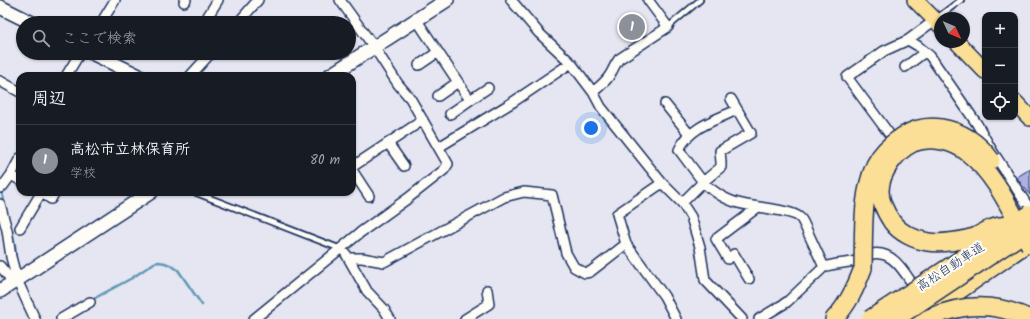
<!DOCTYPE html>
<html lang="ja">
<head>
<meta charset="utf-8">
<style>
	body { margin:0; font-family:Kalam,"Klee One",sans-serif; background:#20242c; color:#f1f3f6 }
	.controls { position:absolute; right:12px; top:12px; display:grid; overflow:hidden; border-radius:8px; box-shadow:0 1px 3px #0004 }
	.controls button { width:36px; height:36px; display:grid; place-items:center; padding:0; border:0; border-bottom:1px solid #363941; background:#171b24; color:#f1f3f6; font:20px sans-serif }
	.compass { position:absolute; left:934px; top:12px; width:36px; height:36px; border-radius:50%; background:#171b24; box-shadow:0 1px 3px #0004; rotate:134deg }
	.you { position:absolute; left:591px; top:128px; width:14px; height:14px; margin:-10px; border:3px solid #fff; border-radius:50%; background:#1a73e8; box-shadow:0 0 0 6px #1a73e833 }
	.badge { display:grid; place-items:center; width:26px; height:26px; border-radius:50%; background:#8c9099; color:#fff; font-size:13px; font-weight:700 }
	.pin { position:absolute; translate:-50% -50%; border:2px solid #fff; box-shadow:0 1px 4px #0006 }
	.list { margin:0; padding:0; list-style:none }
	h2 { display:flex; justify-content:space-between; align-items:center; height:52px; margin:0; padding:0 16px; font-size:17px }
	h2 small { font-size:13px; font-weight:400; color:#9ea1a6 }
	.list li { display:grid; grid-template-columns:26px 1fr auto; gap:12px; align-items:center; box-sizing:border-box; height:72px; padding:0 16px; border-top:1px solid #363941 }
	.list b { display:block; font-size:15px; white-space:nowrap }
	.list p { margin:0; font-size:13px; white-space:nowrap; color:#9ea1a6 }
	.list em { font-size:13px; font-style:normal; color:#9ea1a6 }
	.icon { flex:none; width:22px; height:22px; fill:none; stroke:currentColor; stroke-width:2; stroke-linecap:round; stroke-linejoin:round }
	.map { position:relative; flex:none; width:1030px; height:319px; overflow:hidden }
	.search { position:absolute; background:#171b24; box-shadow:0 1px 3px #0004; left:16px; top:16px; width:340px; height:44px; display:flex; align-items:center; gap:10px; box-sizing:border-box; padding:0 14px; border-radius:22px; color:#9ea1a6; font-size:15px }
	.panel { position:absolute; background:#171b24; box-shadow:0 1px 3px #0004; left:16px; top:72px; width:340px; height:124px; border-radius:12px }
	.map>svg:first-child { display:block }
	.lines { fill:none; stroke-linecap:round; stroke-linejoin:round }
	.stream { stroke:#6298b7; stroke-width:2.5 }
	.building { fill:#acb1e2; stroke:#1b2f5e }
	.lane-casing { stroke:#1b2f5e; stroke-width:8 }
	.street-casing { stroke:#1b2f5e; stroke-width:12 }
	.secondary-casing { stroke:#1b2f5e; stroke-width:16 }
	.primary-casing { stroke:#1b2f5e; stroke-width:18 }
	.highway-casing { stroke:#1b2f5e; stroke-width:20 }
	.lane { stroke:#fdfcf7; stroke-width:4.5 }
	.street { stroke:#fdfcf7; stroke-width:9 }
	.secondary { stroke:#fdfcf7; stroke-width:13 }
	.primary { stroke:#fbdf96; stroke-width:15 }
	.highway { stroke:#fbdf96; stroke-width:17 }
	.highway-bridge-casing { stroke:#1b2f5e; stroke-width:20; stroke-linecap:butt }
	.highway-bridge { stroke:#fbdf96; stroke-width:17 }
	.labels { text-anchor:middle; stroke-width:4; stroke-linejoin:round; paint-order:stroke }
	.street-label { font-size:13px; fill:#1b2f5e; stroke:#fdfcf7 }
</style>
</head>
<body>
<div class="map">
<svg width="1030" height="319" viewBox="0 0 1030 319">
	<rect width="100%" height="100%" fill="#e5e6f1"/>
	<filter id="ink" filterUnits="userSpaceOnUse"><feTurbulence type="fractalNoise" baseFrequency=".025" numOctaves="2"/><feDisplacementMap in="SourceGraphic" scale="8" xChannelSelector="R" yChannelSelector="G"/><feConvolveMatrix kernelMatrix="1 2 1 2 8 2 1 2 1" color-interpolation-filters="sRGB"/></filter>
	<g filter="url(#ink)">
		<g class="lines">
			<path class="stream" d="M1,190L5,205
				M12,231L15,245L16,259
				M95,298L132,278L154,263L159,262L165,263L172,266L178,270L202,305"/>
		</g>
		<path class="building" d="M1030,169V195L1024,187H1023L1017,177Z"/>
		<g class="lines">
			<g class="lane-casing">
				<path id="lane" d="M937,18L961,0
					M668,27L700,0
					M194,192L341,249"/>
			</g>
			<g class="street-casing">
				<path id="street" d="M511,0L539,33L571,63L593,92L601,107L662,183L682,203L703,182C712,191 726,200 738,203C751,207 792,210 799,217C801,218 802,220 803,222L824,267C835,263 843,264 855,261C861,260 866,256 872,254C895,250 906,276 918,292
					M184,2L186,0
					M208,16L218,0
					M416,19L470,100L450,114
					M101,23L115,0
					M238,23L258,0
					M908,40L918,46L930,56L977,124L991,149L1029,208
					M419,65L438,52
					M905,67L925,52
					M66,76L80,53
					M190,76L211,53
					M0,81L20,92
					M593,92C600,86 607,81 611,73C614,68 615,64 619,59L668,27L648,0
					M438,96L458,82
					M731,99L751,133L720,151L721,162V167L703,182L679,150C688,128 717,119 737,110
					M470,100L488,88
					M665,104L690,135
					M890,135L847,77L884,51L908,40L935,20
					M388,143L404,166
					M439,147L513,102L571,63
					M352,167L423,120
					M352,170L369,196
					M11,175L20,158
					M0,188L3,186L11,175L20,180
					M40,192L51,199L55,192
					M682,203L691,217L700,247L705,280L742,319
					M0,204L7,230L11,257L17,280L35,319
					M20,228L41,193
					M626,244L664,296L676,319
					M346,254L367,291L384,309L390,319
					M348,258H362L384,262L504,197L524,192L552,195L566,253L574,267L585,273L590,272L626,244L617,214L662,183
					M0,266L13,282
					M749,279L734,254L728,259L716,239L757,208
					M61,319L90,302
					M254,319L361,232L407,199L444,170L448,164L410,98L398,84L374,47L340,0
					M465,319L489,304L487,290
					M759,319L787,302L824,267"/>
			</g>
			<g class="secondary-casing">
				<path id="secondary" d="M0,7L32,23
					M92,53L139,76
					M329,76L447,0
					M0,291L151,192"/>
			</g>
			<g class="primary-casing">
				<path id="primary" d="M915,0L940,25
					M957,42L985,71
					M1015,102L1030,118"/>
			</g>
			<g class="highway-casing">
				<path id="highway" d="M834,319C848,305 856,287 863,268
					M918,319L1030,241"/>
			</g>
			<use href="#lane" class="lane"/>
			<use href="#street" class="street"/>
			<use href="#secondary" class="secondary"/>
			<use href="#primary" class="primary"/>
			<use href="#highway" class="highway"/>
			<g class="highway-bridge-casing">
				<path id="highway-bridge" d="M1014,225C1007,225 999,225 993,228C986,230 980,235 974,237C961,241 941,244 928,242C915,240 900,233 892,222C886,213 880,202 880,191C880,173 896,151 913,143C930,136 954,141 968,153C997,176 1012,214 1030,245
					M863,268C864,234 861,196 875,165C881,153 892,143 903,136C914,129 927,126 941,128C961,131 979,143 991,160
					M870,319L1030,214
					M895,319L1030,229
					M927,319C962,303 995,302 1030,319"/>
			</g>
			<use href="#highway-bridge" class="highway-bridge"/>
		</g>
	</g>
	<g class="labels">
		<g class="street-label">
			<text transform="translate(950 266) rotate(-33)" y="5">高松自動車道</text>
		</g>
	</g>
</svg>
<div class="controls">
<button>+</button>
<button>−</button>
<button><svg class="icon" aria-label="locate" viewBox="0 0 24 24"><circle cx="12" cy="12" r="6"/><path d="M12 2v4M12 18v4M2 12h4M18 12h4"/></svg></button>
</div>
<svg class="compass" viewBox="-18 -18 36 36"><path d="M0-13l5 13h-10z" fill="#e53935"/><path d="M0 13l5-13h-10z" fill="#9ea1a6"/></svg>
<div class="you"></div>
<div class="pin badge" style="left:632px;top:27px">1</div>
<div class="search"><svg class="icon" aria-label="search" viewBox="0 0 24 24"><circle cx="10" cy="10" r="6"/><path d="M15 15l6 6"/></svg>ここで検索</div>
<section class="panel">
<h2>周辺<small></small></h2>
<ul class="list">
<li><span class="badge">1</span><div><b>高松市立林保育所</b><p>学校</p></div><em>80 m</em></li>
</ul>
</section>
</div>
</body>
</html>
